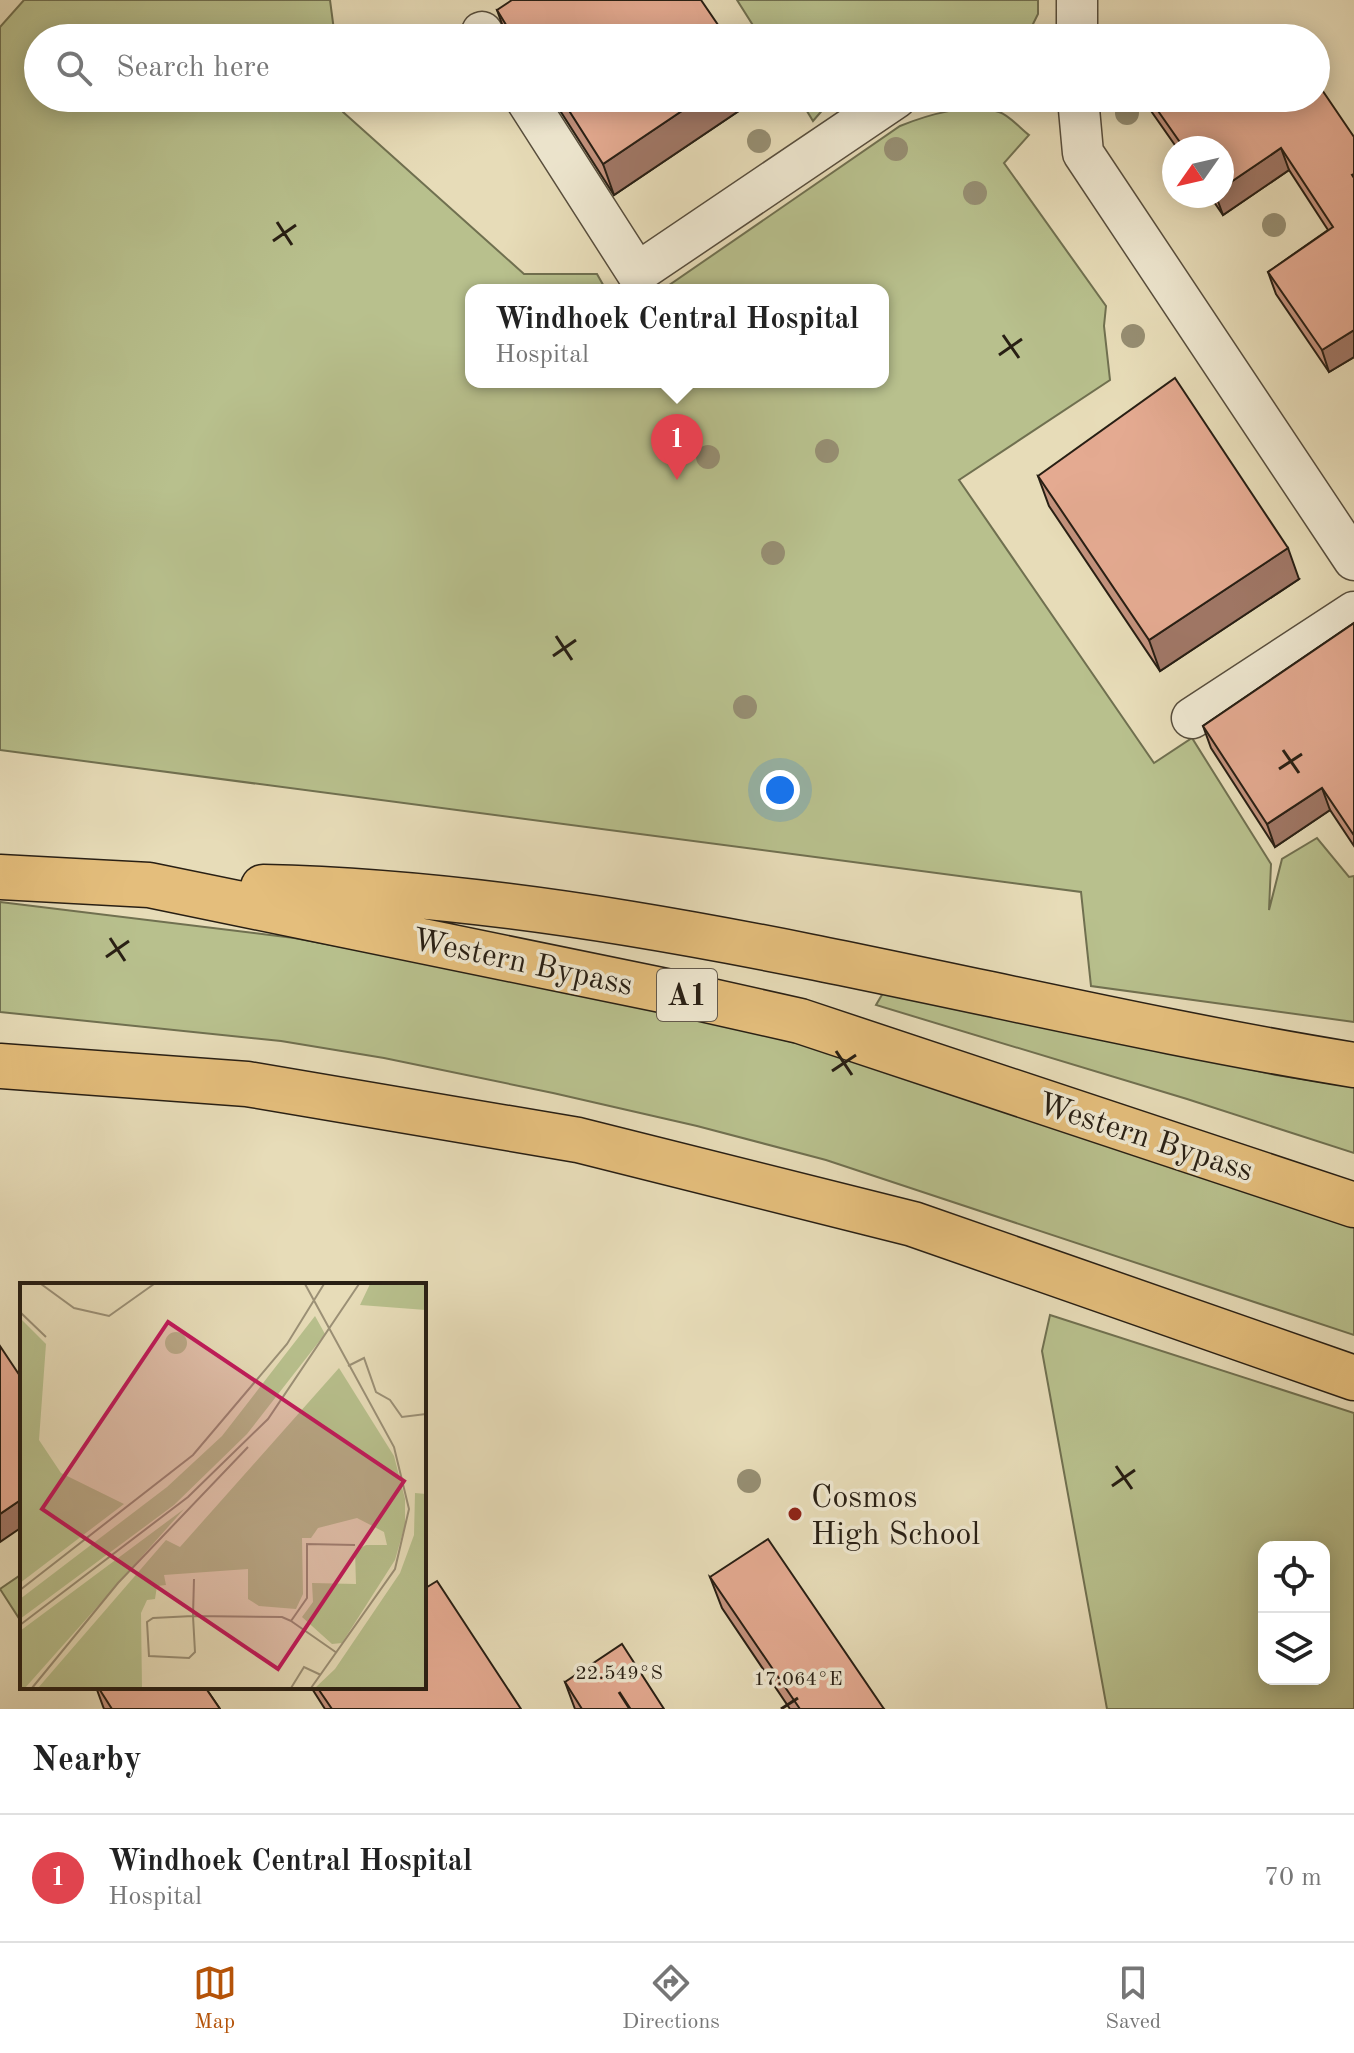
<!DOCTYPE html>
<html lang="en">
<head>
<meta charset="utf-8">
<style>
	body { margin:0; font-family:"Old Standard TT",serif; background:#f6f6f6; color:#222 }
	.controls { position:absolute; right:24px; bottom:24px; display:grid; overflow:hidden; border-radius:16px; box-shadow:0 4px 20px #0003 }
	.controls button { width:72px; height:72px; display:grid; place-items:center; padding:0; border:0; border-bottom:2px solid #e0e0e0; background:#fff; color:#222; font:40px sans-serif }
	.compass { position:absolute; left:1162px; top:136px; width:72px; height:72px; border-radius:50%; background:#fff; box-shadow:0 4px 20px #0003; rotate:236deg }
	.you { position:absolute; left:780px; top:790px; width:28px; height:28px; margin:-20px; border:6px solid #fff; border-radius:50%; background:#1a73e8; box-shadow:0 0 0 12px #1a73e833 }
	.badge { display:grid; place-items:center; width:52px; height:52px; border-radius:50%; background:#b45309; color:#fff; font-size:26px; font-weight:700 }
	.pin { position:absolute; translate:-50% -66px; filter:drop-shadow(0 2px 4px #0008) }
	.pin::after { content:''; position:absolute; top:42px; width:28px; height:24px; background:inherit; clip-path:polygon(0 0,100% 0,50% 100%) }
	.popup { position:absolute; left:465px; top:284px; width:424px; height:104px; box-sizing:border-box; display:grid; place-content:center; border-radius:16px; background:#fff; filter:drop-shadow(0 2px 6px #0005); font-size:26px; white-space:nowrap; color:#767676 }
	.popup b { font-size:30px; color:#222 }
	.popup::after { content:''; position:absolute; left:50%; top:100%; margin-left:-16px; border:16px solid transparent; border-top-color:#fff }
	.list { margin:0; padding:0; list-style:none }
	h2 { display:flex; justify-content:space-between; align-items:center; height:104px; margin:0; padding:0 32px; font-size:34px }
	h2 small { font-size:26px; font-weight:400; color:#767676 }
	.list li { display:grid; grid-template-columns:52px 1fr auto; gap:24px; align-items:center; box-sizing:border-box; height:128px; padding:0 32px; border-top:2px solid #e0e0e0 }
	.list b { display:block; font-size:30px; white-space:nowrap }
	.list p { margin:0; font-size:26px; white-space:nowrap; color:#767676 }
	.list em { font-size:26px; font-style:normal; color:#767676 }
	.icon { flex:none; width:44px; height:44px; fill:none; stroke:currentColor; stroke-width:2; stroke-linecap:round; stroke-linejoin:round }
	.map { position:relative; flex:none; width:1354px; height:1709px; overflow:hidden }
	.search { position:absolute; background:#fff; box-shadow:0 4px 20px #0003; left:24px; right:24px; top:24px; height:88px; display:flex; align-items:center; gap:20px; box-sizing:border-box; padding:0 28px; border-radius:44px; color:#767676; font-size:30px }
	.sheet { height:232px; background:#fff }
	nav { display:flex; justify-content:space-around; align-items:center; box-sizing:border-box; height:112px; border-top:2px solid #e0e0e0; background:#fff; font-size:22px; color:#767676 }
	nav a { display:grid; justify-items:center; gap:4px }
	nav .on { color:#b45309 }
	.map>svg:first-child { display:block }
	.green { fill:#b8c08d; stroke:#707050; stroke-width:2; fill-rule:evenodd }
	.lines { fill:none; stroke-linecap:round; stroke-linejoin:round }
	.minor-casing { stroke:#584e3d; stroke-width:43 }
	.highway-casing { stroke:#281f14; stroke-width:47 }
	.minor { stroke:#efe8d1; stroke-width:40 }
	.highway { stroke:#e4be7c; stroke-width:44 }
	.tree { fill:#968e72 }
	.wall { fill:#c4927d; stroke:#281f14; stroke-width:2 }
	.shaded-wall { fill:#a07766; stroke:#281f14; stroke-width:2 }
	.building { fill:#e4aa91; stroke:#281f14; stroke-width:2 }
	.ticks { fill:none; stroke:#281f14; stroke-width:3 }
	.poi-dot { fill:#8f2418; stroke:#efe8d1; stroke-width:3 }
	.labels { text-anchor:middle; stroke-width:7; stroke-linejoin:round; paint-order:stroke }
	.shield { fill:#efe8d1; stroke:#645b4d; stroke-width:2 }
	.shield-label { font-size:30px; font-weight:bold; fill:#281f14 }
	.street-label { font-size:32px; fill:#281f14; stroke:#efe8d1 }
	.poi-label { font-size:32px; fill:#281f14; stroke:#efe8d1; text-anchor:start }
	.inset-road { fill:none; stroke:#9b9076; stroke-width:2 }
	.view { fill:#c2185b; fill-opacity:0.15; stroke:#c2185b; stroke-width:4 }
	.inset-edge { fill:none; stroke:#281f14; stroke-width:4 }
	.ticks-label { font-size:20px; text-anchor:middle; fill:#281f14; stroke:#efe8d1; stroke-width:7; stroke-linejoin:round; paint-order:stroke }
</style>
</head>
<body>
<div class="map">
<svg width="1354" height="1709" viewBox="0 0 1354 1709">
	<rect width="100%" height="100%" fill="#e7dcb8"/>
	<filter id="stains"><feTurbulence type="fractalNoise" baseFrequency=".0025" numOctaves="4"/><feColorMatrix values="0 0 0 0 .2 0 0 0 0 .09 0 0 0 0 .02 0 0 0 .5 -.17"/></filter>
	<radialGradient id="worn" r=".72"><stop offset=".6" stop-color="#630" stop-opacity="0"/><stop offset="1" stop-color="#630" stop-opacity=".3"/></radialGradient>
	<path class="green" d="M24,0H330L335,38H38V98H342L343,112L524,274H597L606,290H471V382H883V290H662L900,126C927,115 970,102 999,112C1009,115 1021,129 1029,135L1004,163L1106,306L1104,326L1110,380L959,480L1154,763L1192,738L1271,864L1269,910L1282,859L1317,838L1349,877L1354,876V1022L1091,986L1081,892L0,750V27Z
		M737,0H1038V14L1026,38H761Z
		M799,98H833L813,121Z
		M0,902L294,938L620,999L888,1066L1354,1221V1335L826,1160L697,1126L553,1093L384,1058L281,1041L0,1012Z
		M886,988L1276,1075L1354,1087V1153L1187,1099L876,1005Z
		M1050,1315L1354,1413V1709H1107L1042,1351ZM1264,1547H1324V1679H1264Z
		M22,1574V1623L0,1589Z"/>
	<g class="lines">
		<g class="minor-casing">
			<path id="minor" d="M1077,0V38
				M482,32L486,38
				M525,98L637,273L896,98
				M1078,98L1083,153L1354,560
				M1192,718L1354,612"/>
		</g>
		<g class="highway-casing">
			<path id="highway" d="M0,877L149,885L671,992L800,1021L1354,1205
				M263,887C634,895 990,1006 1354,1065
				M0,1066L247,1084L578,1140L913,1224L1354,1378"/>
		</g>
		<use href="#minor" class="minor"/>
		<use href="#highway" class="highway"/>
	</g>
	<g class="tree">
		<circle cx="1127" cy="113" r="12"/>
		<circle cx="759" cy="141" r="12"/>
		<circle cx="896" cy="149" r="12"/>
		<circle cx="975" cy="193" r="12"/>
		<circle cx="1274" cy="225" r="12"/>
		<circle cx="1133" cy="336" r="12"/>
		<circle cx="827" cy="451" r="12"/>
		<circle cx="708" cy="457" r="12"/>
		<circle cx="773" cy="553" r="12"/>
		<circle cx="745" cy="707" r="12"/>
		<circle cx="749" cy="1481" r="12"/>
	</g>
	<path class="wall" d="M497,10L727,38H507Z
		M552,98H758L614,195Z
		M1142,98H1316L1354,137V357L1329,372L1276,294L1268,272L1328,230L1289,170L1223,215L1210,196H1222V148H1177Z
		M1038,476L1299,579L1160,671L1049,506Z
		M1354,623V846L1330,810L1275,847L1211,748L1203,726Z
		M710,1577L884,1709H790L722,1608Z
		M565,1682L664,1709H575Z
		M96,1687H205L220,1709H104Z
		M311,1687H424L521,1709H325Z"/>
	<path class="shaded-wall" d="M701,98H758L614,195L603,164Z
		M1281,148L1289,170L1223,215L1216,196H1222V188Z
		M1354,330V357L1329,372L1322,350Z
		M1288,548L1299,579L1160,671L1149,640Z
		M1322,788L1330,810L1275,847L1267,824Z
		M22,1499V1527L0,1542V1514Z"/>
	<path class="building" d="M512,0H701L727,38H514L497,10Z
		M1183,28L1190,38H1171Z
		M1316,81L1354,137V174L1352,175L1354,178V330L1322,350L1268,272L1333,227L1281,148L1222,188V148H1184L1149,98H1316Z
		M561,98H701L603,164Z
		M1175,378L1288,548L1149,640L1038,476Z
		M1354,623V833L1353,834L1322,788L1267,824L1203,726Z
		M0,1346L22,1379V1499L0,1514Z
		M768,1539L884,1709H800L710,1577Z
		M437,1581L521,1709H332L317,1687H424V1589Z
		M622,1644L664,1709H582L565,1682Z
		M98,1687H205L220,1709H112Z"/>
	<path class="ticks" d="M277,222L292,245M273,241L296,225M1003,335L1019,358M999,355L1022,339M556,636L572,660M553,656L576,640M1283,750L1299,773M1279,769L1302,754M110,938L125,961M106,957L129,941M836,1051L852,1075M832,1071L856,1055M1116,1466L1132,1489M1112,1486L1135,1470M619,1692L630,1709M781,1709L798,1698"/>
	<circle class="poi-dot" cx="795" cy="1514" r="8"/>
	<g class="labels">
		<rect class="shield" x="657" y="969" width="60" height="52" rx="6"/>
		<g class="shield-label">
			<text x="687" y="1005">A1</text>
		</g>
		<g class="street-label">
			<text transform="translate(523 961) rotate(12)" y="11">Western Bypass</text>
			<text transform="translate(1146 1136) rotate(18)" y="11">Western Bypass</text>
		</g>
		<g class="poi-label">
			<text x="811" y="1507">Cosmos<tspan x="811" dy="37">High School</tspan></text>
		</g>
	</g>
	<g transform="translate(20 1283)">
		<rect width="406" height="406" fill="#e7dcb8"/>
		<path d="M350,1H406V27L340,22ZM295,33L305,51L227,151L154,222L0,336V316L147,204L202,153ZM0,35L26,61L19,157L41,190L104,221L0,300ZM145 60a11 11 0 1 1 22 0a11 11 0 1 1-22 0ZM319,85L374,173L385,216V242L375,277L322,360L312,361L282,334L293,319L292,300L336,301L335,268L346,262H367L364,249L337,235L298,245L291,255H282L283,311L276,326L239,323L228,316V286L144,292L146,302L137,303L135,316L127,317L121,330L122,405H18L146,257L160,264ZM395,210L406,211V405H295L315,386L380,290L394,252ZM164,226L5,405H0V348Z" fill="#b8c08d"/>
		<path class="inset-road" d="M21,1L54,25L89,33L134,1M285,1L374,164L389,226L375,286L291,405M0,29L26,54M328,83L344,75L356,109L370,117L382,134L406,131M174,296L173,333L175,369L169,375L129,373L127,339L133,335L173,333L262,334L271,338L287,315V261L335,262M0,307L173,172L267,61L304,1M271,338L317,370M0,342L168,214L248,136L339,1M12,405L98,300L228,164M271,405L284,384L301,392"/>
		<path class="view" d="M148,39L384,198L258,386L22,226Z"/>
		<rect width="406" height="406" class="inset-edge"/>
	</g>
	<g class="ticks-label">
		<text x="619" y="1679">22.549°S</text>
		<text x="798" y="1685">17.064°E</text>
	</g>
	<rect width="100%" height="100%" filter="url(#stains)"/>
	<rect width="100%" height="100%" fill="url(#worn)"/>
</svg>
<div class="controls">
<button><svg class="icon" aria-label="locate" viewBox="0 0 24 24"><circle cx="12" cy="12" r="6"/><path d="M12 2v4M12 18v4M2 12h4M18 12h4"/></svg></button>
<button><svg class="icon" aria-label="layers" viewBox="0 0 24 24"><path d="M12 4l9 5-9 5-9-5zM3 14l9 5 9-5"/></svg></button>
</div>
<svg class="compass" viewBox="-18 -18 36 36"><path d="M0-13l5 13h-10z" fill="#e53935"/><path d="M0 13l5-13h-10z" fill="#767676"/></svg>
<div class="you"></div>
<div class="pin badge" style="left:677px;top:480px;background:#e0444e">1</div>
<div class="popup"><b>Windhoek Central Hospital</b>Hospital</div>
<div class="search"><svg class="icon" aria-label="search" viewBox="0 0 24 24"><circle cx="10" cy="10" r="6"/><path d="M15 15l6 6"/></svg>Search here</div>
</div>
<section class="sheet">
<h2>Nearby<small></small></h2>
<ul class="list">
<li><span class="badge" style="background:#e0444e">1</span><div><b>Windhoek Central Hospital</b><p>Hospital</p></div><em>70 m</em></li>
</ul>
</section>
<nav>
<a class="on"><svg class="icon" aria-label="map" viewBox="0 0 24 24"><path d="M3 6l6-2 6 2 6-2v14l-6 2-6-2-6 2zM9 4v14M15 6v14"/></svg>Map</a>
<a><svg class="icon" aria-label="directions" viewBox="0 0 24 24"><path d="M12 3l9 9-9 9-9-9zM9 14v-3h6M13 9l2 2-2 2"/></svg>Directions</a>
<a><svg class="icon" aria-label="saved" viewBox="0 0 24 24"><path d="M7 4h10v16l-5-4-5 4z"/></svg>Saved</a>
</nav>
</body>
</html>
